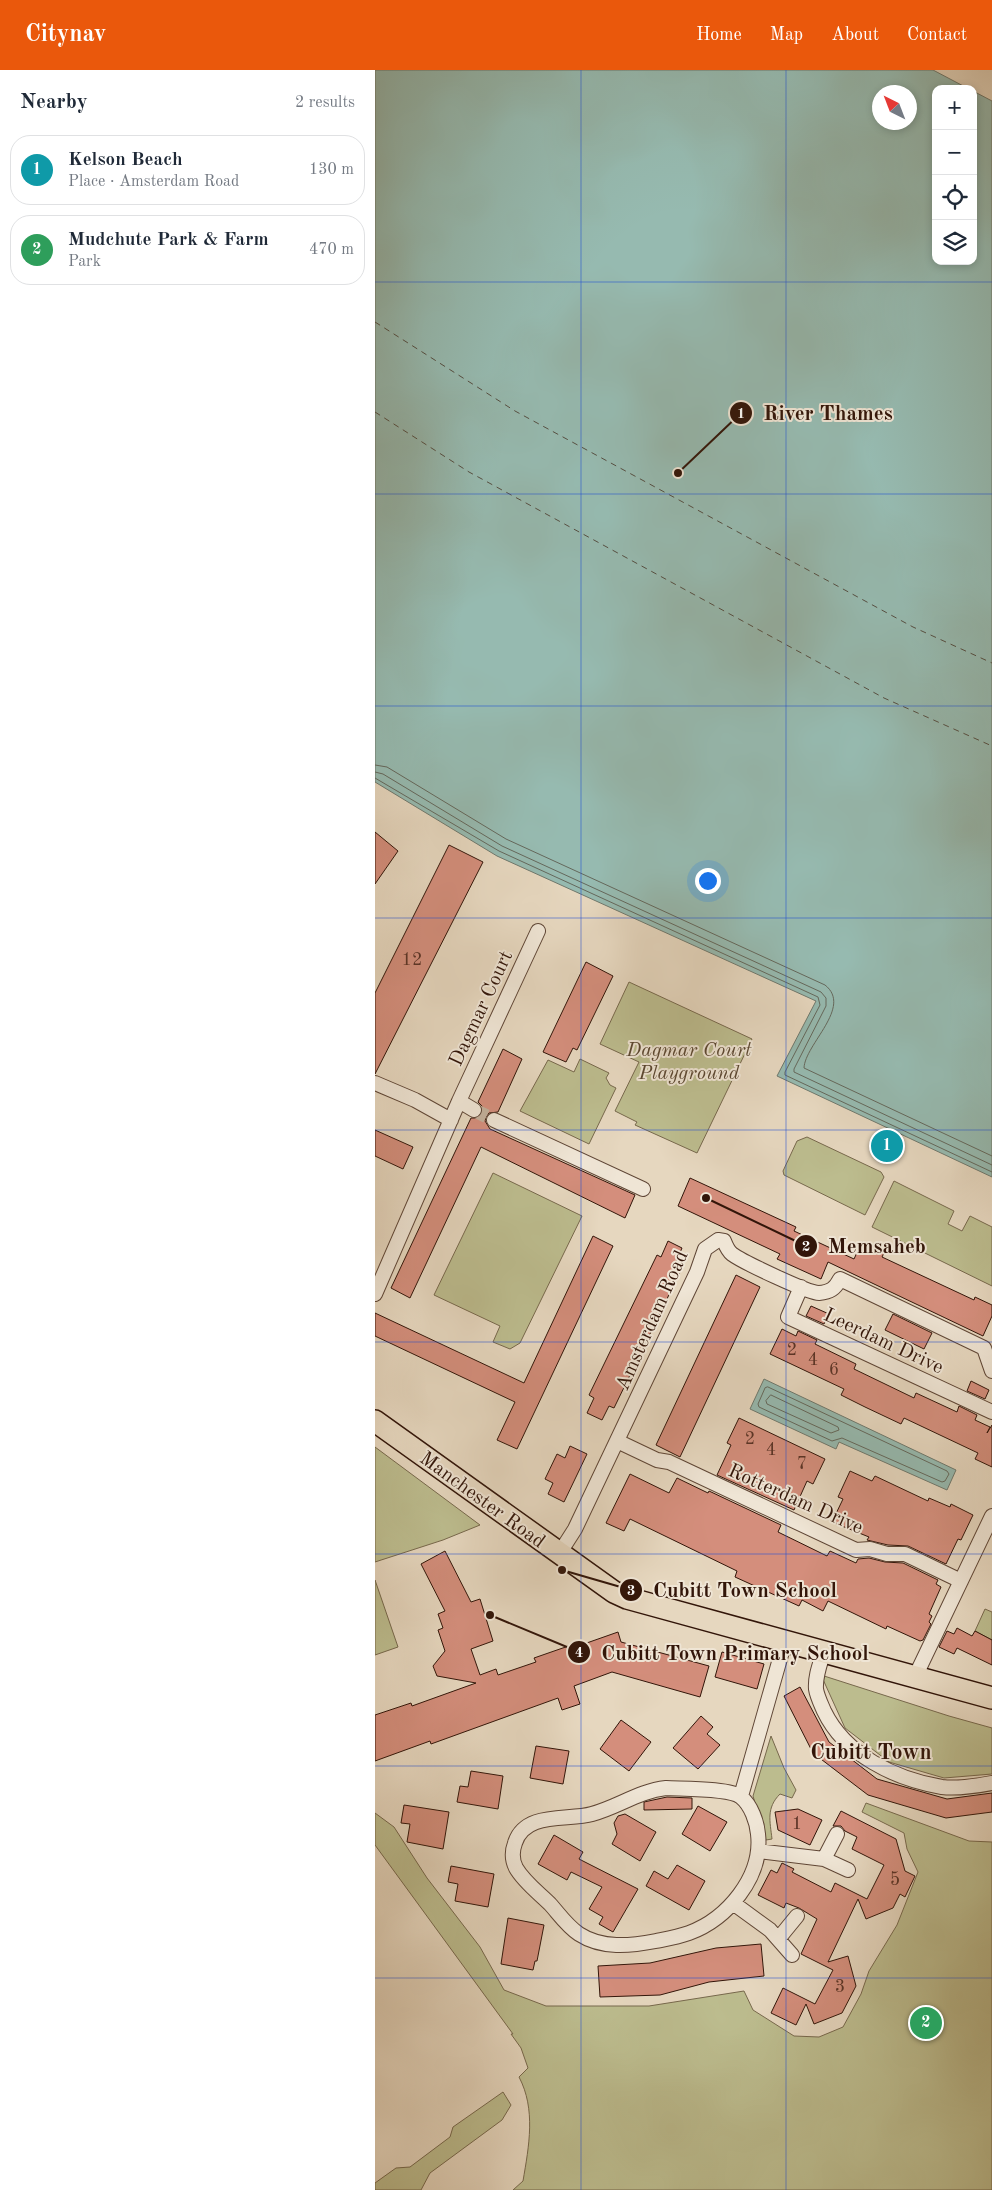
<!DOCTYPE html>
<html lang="en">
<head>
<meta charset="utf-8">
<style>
	body { margin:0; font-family:"Old Standard TT",serif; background:#f6f6f7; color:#1f2937 }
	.controls { position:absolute; right:15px; top:15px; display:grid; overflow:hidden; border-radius:10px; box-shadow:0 2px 8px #0003 }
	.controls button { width:45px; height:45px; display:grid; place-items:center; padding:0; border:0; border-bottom:1px solid #e0e1e3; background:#fff; color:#1f2937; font:25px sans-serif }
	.compass { position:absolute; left:497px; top:15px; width:45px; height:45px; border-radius:50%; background:#fff; box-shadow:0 2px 8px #0003; rotate:318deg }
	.you { position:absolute; left:332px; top:810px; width:18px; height:18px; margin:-12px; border:4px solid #fff; border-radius:50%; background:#1a73e8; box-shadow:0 0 0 8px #1a73e833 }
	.badge { display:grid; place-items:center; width:32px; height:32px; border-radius:50%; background:#ea580c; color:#fff; font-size:16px; font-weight:700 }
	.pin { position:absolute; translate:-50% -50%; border:2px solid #fff; box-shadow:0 1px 5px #0006 }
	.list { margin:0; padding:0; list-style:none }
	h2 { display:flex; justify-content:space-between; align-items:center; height:65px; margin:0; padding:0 20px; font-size:21px }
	h2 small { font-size:16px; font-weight:400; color:#747a83 }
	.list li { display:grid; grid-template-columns:32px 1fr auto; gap:15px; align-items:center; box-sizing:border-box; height:70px; margin:0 10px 10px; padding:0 10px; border:1px solid #e0e1e3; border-radius:20px }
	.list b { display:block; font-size:19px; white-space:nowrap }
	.list p { margin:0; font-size:16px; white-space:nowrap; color:#747a83 }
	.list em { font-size:16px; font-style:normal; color:#747a83 }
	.icon { flex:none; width:28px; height:28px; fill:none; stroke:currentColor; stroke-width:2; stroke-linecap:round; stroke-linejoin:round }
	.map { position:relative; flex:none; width:617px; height:2120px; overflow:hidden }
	header { display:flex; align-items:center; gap:30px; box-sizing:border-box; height:70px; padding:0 25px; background:#ea580c; color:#fff }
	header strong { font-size:24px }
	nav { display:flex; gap:28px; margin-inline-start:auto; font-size:18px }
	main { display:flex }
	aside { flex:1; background:#fff }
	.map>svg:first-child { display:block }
	.green { fill:#bcbc8e; stroke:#77684c }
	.water { fill:#96bab0; stroke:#6e786d; fill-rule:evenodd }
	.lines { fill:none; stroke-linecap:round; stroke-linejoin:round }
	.shore { stroke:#64685c; stroke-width:1 }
	.ferry { stroke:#554f43; stroke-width:1; stroke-dasharray:6 5; stroke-linecap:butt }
	.building { fill:#d48e7c; stroke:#321509 }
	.minor-tunnel { stroke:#c2b09b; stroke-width:14; stroke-dasharray:14 7; stroke-linecap:butt }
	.minor-casing { stroke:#5f4636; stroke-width:16 }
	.primary-casing { stroke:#321509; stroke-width:24 }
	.minor { stroke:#efe5d5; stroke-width:14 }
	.primary { stroke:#e6d7bf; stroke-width:21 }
	.grid { fill:none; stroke:#1d4ed8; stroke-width:1; stroke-opacity:0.55 }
	.labels { text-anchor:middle; stroke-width:4; stroke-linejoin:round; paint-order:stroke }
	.number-label { font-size:18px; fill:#5a3326 }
	.street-label { font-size:20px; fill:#321509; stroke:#efe5d5 }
	.park-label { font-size:20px; font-style:italic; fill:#5b4731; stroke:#efe5d5 }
	.quarter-label { font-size:22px; font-weight:bold; fill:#321509; stroke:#efe5d5 }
	.leader { fill:none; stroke:#321509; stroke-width:2 }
	.callout-dot { fill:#321509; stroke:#efe5d5; stroke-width:2 }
	.mark-label { font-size:15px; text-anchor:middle; font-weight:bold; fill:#fff }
	.callout-label { font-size:21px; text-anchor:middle; font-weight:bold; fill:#321509; stroke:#efe5d5; stroke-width:4; stroke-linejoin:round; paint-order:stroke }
</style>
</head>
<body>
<header>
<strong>Citynav</strong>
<nav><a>Home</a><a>Map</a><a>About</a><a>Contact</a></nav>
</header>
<main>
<aside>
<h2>Nearby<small>2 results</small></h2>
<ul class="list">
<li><span class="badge" style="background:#0f9aa8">1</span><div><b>Kelson Beach</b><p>Place · Amsterdam Road</p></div><em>130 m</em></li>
<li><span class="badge" style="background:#2e9e5b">2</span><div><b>Mudchute Park &amp; Farm</b><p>Park</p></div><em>470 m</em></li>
</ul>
</aside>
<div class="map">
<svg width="617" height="2120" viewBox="0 0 617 2120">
	<rect width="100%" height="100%" fill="#e6d7bf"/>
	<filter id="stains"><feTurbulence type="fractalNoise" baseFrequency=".004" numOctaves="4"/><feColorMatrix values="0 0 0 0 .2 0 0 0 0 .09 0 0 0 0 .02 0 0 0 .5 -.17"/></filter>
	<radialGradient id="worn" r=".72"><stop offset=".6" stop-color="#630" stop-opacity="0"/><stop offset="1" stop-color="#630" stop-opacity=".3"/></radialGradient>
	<path class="green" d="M254,912L377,969L322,1083L260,1055L262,1052L240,1041L264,992L225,974Z
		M205,989L234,1003L231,1008L235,1015L241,1018L214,1074L145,1041L173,990L199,1002Z
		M432,1067L506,1102L509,1107L490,1145L409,1105L408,1101L422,1071Z
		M118,1103L207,1146L145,1273L135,1279L118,1272L125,1256L59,1225Z
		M519,1111L579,1141L573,1154L587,1161L595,1146L617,1157V1216L497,1157Z
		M0,1377L105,1455L68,1470L0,1492Z
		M0,1510L23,1577L0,1585Z
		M610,1539L617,1542V1570L600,1561Z
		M446,1605L574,1646L617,1658V1704L569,1708L514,1692L470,1658Z
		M396,1666L409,1698L421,1720L417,1728L405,1724C391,1738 395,1751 397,1769L391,1770L378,1726Z
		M491,1733L594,1771L617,1772V2120H138L148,2111C154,2076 161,2039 144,2007L153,1998L146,1978L136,1964H138L0,1775V1743L19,1757L52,1808L105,1877L129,1920L171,1936H274L369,1921L378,1940L419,1966L444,1967L468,1957L486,1924L494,1901L522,1855L543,1802L532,1779L529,1763L487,1742Z
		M128,2022L136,2035L127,2050L55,2103L46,2120H0V2113L21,2098L35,2097L75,2067L78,2057Z"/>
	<path class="water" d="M0,0H558L594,19H561V191H598V21L617,31V1107L402,1006L441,931L122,786L0,712ZM504,22H534V52H504Z
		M389,1309L581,1400L572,1420L464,1372L461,1379L375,1339Z"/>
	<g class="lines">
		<path class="shore" d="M0,695L12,697L131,769L450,915C478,937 430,974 429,998L617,1086
			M0,702L8,704L127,776L446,922L451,928V936L419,999V1002L617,1095
			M0,708L124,781L443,927L445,935L410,1002V1005L617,1102
			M393,1317L572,1401L574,1404L570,1411L567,1412L467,1368L457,1371L384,1337L383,1334L390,1318Z
			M396,1325L463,1357L464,1360L456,1363L392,1334L391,1331Z"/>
		<path class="ferry" d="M0,252L140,341L538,557L617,593
			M0,342L94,402L509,628L617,676"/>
	</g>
	<path class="building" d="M0,762L23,781L0,814Z
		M74,775L108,792L0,1004V923Z
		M211,892L238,906L202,980L198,978L191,992L168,982Z
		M128,979L147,989L123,1042L114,1043L111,1047L110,1051L115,1059L260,1125L250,1148L106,1077L35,1228L16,1218L96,1048H103L107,1044V1036L103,1032Z
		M0,1060L38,1077L28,1099L0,1086Z
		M315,1108L421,1157L419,1161L479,1189L487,1172L509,1183L507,1187L599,1230L600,1227L617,1235V1246L608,1266L453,1192L446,1209L402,1189L405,1184L303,1136Z
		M218,1166L238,1176L142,1379L122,1370L140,1332L0,1266V1243L149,1313Z
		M293,1171L307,1178L300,1194L307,1198L239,1338L234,1336L227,1350L212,1343L219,1328L214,1325L282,1185L286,1187Z
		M361,1205L385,1217L305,1387L281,1375Z
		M436,1236L454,1244L449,1254L431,1246Z
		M518,1244L557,1263L549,1279L510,1260Z
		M407,1259L421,1266L423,1261L442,1270L440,1274L481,1294L479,1299L539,1328L541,1323L582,1342L584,1336L602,1345L600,1350L615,1357L612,1363L617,1355V1397L600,1389L603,1383L529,1348L526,1354L490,1337L466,1325L469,1319L395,1284Z
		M596,1311L614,1320L610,1329L592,1321Z
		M364,1348L450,1389L438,1414L432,1411L419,1440L342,1405L356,1375L352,1373Z
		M195,1376L212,1384L189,1432L173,1424L178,1413L170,1409L182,1384L190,1388Z
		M475,1401L497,1411L500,1406L553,1431L554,1428L575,1437L576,1434L598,1445L586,1470L583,1469L571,1494L533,1476L513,1475L492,1470L494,1467L457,1452L468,1429L463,1427Z
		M255,1404L294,1423L302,1408L333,1423L334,1421L406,1455L403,1462L452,1486L455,1481L481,1493L483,1489L494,1488L510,1492L528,1493L563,1510L561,1514L566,1517L554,1544L557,1546L554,1552L556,1554L548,1570L545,1571L512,1556L511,1559L453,1531L448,1541L427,1530L424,1536L360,1507L362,1501L255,1449L249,1461L231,1453Z
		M70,1481L96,1532L105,1529L118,1571L96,1579L105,1605L121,1599L123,1605L161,1592L159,1588L205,1572L206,1575L243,1562L246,1572L334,1596L325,1627L237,1602L199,1616L205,1634L187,1640L183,1628L56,1674L55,1671L0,1691V1645L36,1633L37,1636L101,1613L62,1606L58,1596L70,1581L63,1560L68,1558L63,1544L70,1541L46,1494Z
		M582,1558L597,1566L600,1561L617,1570V1595L582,1578L579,1584L564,1577L572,1561L579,1564Z
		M347,1582L389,1594L382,1619L340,1607Z
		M425,1617L454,1672L502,1709L572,1729L617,1723V1742L571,1748L493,1725L438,1683L409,1626Z
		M326,1646L338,1657L332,1664L345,1675L323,1699L298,1678Z
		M246,1650L276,1672L254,1701L225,1679Z
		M161,1676L194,1681L188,1714L155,1708Z
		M96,1701L128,1706L123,1739L82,1732L85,1716L93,1717Z
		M292,1727L317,1728V1739L269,1740V1732Z
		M29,1735L74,1742L68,1779L32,1772L35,1754L26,1753Z
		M323,1736L352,1752L335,1781L307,1764Z
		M423,1739L447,1750L435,1775L403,1760L400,1742Z
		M466,1741L521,1769L530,1801L540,1806L530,1827L525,1824L518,1838L491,1849L483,1829L453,1892L473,1886L481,1916L467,1943L439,1954L431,1934L421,1955L396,1943L408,1918L440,1934L458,1900L426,1884L442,1849L424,1838L411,1833L409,1838L383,1825L396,1800L402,1803L407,1793L419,1799L417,1802L456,1822L460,1813L492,1829L509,1795L477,1779L482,1767L470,1761L466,1756H458Z
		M250,1744L281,1762L265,1791L237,1774L242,1764L239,1753L243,1746Z
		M179,1765L208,1782L204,1789L263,1819L238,1862L224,1854L228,1847L214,1839L227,1817L196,1802L192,1810L163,1794Z
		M302,1795L330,1811L314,1840L271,1816L279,1801L293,1809Z
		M76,1796L119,1804L113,1837L80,1831L83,1814L73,1812Z
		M133,1848L169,1855L162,1891H160L158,1900L126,1894Z
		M386,1874L389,1906L334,1912L285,1925L225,1927L223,1896L275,1893L341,1878Z"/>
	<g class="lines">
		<path class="minor-tunnel" d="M99,1040L119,1050"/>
		<g class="minor-casing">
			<path id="minor" d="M0,1013L40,1030L76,1050
				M84,1031L99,1040
				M119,1050L268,1119
				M426,1217L413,1247L617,1342
				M0,1224L84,1031L163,861
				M242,1371L282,1390L294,1392L481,1480L495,1479L512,1484H530L586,1511
				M184,1484L200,1459L322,1202L330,1179L343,1170L349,1171C351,1176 353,1181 357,1184C368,1192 433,1223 444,1223C455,1222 460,1219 465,1209L609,1278L617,1301
				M449,1581C445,1594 440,1606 441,1619C442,1626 446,1634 449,1641C470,1685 520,1709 567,1717C583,1719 601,1716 617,1713
				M540,1607L617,1446
				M291,1718C307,1719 355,1718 366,1727C376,1735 382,1752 383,1764C388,1807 352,1849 314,1863C303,1867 291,1869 281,1871C255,1876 227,1879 204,1864C192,1856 184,1844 175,1834C164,1823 149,1812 141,1798C137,1790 137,1781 140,1773C150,1741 193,1751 217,1744C243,1737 264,1721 291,1718Z
				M366,1726L410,1571
				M383,1781L449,1789L473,1800
				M449,1789L462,1764
				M358,1833L395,1860L417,1885
				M404,1868L422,1846"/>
		</g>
		<g class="primary-casing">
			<path id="primary" d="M0,1351L239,1522L252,1528L617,1628"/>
		</g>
		<use href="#minor" class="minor"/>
		<use href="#primary" class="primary"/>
	</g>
	<path class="grid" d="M206,0V2120M411,0V2120M0,212H617M0,424H617M0,636H617M0,848H617M0,1060H617M0,1272H617M0,1484H617M0,1696H617M0,1908H617"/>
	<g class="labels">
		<g class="number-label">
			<text x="37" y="895">12</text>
			<text x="417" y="1285">2</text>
			<text x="438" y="1295">4</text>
			<text x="459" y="1305">6</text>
			<text x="375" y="1374">2</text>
			<text x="396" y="1385">4</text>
			<text x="427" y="1399">7</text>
			<text x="422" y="1759">1</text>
			<text x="520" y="1815">5</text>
			<text x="465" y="1922">3</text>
		</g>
		<g class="street-label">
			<text transform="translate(105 938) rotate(-65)" y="7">Dagmar Court</text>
			<text transform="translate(276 1250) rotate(-66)" y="7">Amsterdam Road</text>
			<text transform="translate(509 1270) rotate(25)" y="7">Leerdam Drive</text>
			<text transform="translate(421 1428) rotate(24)" y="7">Rotterdam Drive</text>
			<text transform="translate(108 1429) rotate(36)" y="7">Manchester Road</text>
		</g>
		<g class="park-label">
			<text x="314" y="986">Dagmar Court<tspan x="314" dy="23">Playground</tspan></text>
		</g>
		<g class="quarter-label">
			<text x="496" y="1689">Cubitt Town</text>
		</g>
	</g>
	<path class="leader" d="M303 403L366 343M331 1128L431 1176M187 1500L256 1520M115 1545L204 1582"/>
	<g class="callout-dot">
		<circle cx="303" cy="403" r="5"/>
		<circle cx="331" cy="1128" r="5"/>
		<circle cx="187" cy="1500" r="5"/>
		<circle cx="115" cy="1545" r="5"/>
		<circle cx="366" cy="343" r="12"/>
		<circle cx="431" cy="1176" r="12"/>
		<circle cx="256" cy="1520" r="12"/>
		<circle cx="204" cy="1582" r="12"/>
	</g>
	<g class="mark-label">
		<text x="366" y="348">1</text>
		<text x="431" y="1181">2</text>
		<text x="256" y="1525">3</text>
		<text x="204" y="1587">4</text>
	</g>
	<g class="callout-label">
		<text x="453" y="350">River Thames</text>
		<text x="502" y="1183">Memsaheb</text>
		<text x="370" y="1527">Cubitt Town School</text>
		<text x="360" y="1590">Cubitt Town Primary School</text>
	</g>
	<rect width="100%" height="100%" filter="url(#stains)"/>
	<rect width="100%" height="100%" fill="url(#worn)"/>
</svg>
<div class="controls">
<button>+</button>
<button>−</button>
<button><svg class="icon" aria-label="locate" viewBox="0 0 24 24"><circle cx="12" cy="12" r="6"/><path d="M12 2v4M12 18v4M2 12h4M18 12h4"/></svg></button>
<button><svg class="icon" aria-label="layers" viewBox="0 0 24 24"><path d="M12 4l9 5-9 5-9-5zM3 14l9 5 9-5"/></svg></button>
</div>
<svg class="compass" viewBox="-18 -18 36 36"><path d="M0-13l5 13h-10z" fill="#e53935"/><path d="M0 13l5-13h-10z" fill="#747a83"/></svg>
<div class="you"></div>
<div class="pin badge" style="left:512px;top:1076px;background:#0f9aa8">1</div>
<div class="pin badge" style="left:551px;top:1953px;background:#2e9e5b">2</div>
</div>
</main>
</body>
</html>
